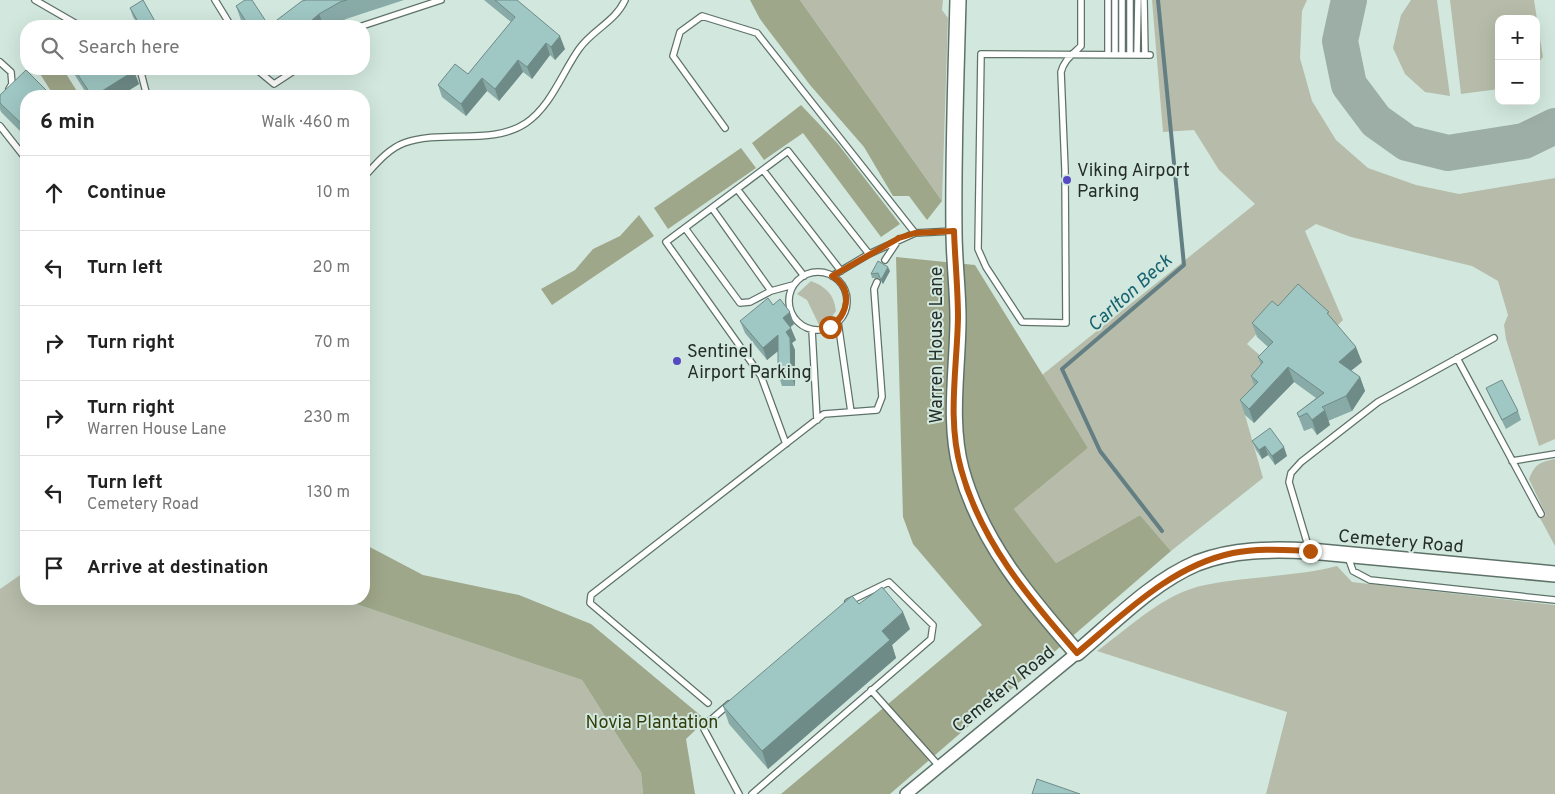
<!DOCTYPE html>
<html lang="en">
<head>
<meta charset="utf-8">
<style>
	body { margin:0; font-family:Overpass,sans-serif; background:#f2f2f2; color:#222 }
	.controls { position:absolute; right:15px; top:15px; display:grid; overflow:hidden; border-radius:10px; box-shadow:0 5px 20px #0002 }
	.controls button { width:45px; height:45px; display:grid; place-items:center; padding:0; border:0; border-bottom:1px solid #e0e0e0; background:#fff; color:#222; font:25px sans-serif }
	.stop { position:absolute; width:15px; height:15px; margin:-11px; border:4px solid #b45309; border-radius:50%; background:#fff }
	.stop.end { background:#b45309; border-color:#fff; box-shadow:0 1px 5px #0008 }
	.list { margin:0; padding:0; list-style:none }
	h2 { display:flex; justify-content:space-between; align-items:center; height:65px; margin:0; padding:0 20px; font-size:21px }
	h2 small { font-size:16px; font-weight:400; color:#767676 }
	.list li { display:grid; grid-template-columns:32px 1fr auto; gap:15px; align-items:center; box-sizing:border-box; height:75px; padding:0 20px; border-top:1px solid #e0e0e0 }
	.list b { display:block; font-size:19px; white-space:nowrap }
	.list p { margin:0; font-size:16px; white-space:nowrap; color:#767676 }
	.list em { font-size:16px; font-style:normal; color:#767676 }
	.icon { flex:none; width:28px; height:28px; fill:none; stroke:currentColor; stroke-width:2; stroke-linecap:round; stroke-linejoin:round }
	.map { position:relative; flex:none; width:1555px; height:794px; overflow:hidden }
	.search { position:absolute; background:#fff; box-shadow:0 5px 20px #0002; left:20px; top:20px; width:350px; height:55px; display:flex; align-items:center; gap:12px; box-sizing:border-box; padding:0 18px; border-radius:20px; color:#767676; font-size:19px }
	.panel { position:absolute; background:#fff; box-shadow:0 5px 20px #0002; left:20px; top:90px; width:350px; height:515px; border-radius:20px }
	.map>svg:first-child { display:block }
	.green { fill:#b6bca9 }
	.forest { fill:#9fa78a }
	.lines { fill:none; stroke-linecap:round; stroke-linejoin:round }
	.stream { stroke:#637f83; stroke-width:4 }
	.taxiway { stroke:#9daea6; stroke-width:36 }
	.lane-casing { stroke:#5e7269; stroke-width:8 }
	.street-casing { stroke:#5e7269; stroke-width:14 }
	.secondary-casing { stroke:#5e7269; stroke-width:18 }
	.lane { stroke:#fff; stroke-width:5.5 }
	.street { stroke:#fff; stroke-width:11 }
	.secondary { stroke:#fff; stroke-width:15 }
	.wall { fill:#89aba8 }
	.shaded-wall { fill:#6f8b88 }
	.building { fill:#9fc7c3; stroke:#6f8b88 }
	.route { stroke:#b45309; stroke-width:6 }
	.poi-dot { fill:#564ac2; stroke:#d2e8de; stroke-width:2 }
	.labels { text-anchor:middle; stroke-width:4; stroke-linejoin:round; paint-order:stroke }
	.poi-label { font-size:18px; fill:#252d29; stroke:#d2e8de; text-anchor:start }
	.street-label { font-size:18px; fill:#252d29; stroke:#d2e8de }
	.park-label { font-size:18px; fill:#343e0c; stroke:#d2e8de }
	.water-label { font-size:19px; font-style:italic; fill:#17626f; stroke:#d2e8de }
</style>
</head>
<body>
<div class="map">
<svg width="1555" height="794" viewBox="0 0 1555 794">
	<rect width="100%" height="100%" fill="#d2e8de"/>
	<path class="green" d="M800,0H943L942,10L948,18L942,201Z
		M1152,0H1307L1302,11L1300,58L1312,101L1336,140L1368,168L1416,185L1459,194L1555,178V439L1539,446L1506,339L1504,325L1508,315L1498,281L1472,266L1351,237L1316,224L1305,231L1343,320L1337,326L1298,290L1247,344L1271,365L1263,396L1245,415L1263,478L1171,551L1140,515L1056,563L1014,509L1088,448L1042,375L1255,204L1219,170L1194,130L1163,132Z
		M1411,0H1437L1450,96L1425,92L1405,74L1393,48L1401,15Z
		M1450,0H1534L1543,57L1536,65V19H1499V89L1461,94Z
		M811,281C826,287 834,294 836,311L825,326L820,327L807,300L797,294Z
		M1555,459V546L1540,518L1546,515L1529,479C1535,464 1540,462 1555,459Z
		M1337,566L1352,582L1555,605V794H1266L1287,712L1097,651C1130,627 1164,593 1205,585C1248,576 1294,577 1337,566Z
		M26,571V599H341L582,680L641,773L643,794H0V589Z"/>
	<path class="forest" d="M750,0H800L942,201L927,220L909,196H893L864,147L810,85L760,19Z
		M37,69H63L80,96H54Z
		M801,105L838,144L900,224L881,237L803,133L764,160L752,143Z
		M741,148L756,168L668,229L654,208Z
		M639,215L654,236L552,305L541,289L575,270L593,249L620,236Z
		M896,257L975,265L1088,448L1014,509L1056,563L1140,515L1171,551L890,794H781L982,625L913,544L903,517Z
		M364,544L423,575L519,595L591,624L706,720L686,739L695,794H643L641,773L582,680L341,599H364Z"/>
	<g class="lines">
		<path class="stream" d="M1158,0L1184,265L1062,369L1100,451L1162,531"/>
		<path class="taxiway" d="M1349,0L1340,41L1349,85L1376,121L1407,143L1448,153L1524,141L1555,126"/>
		<g class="lane-casing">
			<path id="lane" d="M35,0L80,26
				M215,0L231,26
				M1081,0V46C1072,55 1064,60 1061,72L1065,170L1066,323L1022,322L986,267L978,249L981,54L1150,55
				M1115,0V54
				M1122,0V54
				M1144,0L1145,55
				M362,26L441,0
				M1108,54V0
				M1130,55V0
				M1137,55L1138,0
				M0,62L11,72L12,84L9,89
				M140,69L147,96
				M256,69L274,84L297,69
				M0,126L26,159
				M725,128L673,56L680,32L702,16L757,33L915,233L954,231
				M763,170L841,271
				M364,177C376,164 388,149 404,143C443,129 492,146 526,123C551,106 562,73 579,49C592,30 615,22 625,0
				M737,189L804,276
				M712,208L771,291
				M685,228L740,303L750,302L771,291L793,285
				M885,260L899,239
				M789 301a29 29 0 1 1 58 0a29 29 0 1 1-58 0Z
				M832,276L869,254L915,233
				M838,322L851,412
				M812,330L817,420
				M1457,358L1541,514
				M786,444L761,376L666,242L788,151L869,254
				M1512,461L1555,454
				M1309,549L1289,482L1291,473L1301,462L1378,402L1494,338
				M1348,557L1353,571L1370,580L1555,600
				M871,690L939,766
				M708,703L590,603L591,595L824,414L877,410L882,397L874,289L877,282
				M729,704L706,724L704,729L739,794
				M752,794L931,639L933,625L889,582L848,602"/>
		</g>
		<g class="street-casing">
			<path id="street" d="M906,794L1077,653"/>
		</g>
		<g class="secondary-casing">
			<path id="secondary" d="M958,0C956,77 953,154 954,231C954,260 958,289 958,318C958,368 948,420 961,469C981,542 1028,597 1077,653C1114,622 1152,582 1197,563C1233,549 1272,549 1310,551L1555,574"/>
		</g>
		<use href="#lane" class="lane"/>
		<use href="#street" class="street"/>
		<use href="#secondary" class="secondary"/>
	</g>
	<path class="wall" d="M143,0L158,26H139L133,17L130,8Z
		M306,0H404L346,19L334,26H269Z
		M484,0H517L565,49L555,60L550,55L532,79L523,72L499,101L487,91L466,116L442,97L438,85L468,74L511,22Z
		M236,6L269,26H245L242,23Z
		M71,69H133L139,84L120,96H88Z
		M0,95L26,96V137L1,112L0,109Z
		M890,271L883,284L879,278H872L871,274Z
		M773,305L794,324L790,327L796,340L792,343L795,350V386H782L778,374V351L767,360L745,333L740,321Z
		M1278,306L1331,317L1362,362L1351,371L1360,377L1365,391L1352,411L1328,421L1330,425L1317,435L1312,428L1304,431L1297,413L1316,398L1294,382L1254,423L1245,415L1240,400L1254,385L1251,376L1261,365L1258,357L1268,347L1257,337L1252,323Z
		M1486,388L1518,411L1521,420L1506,429L1490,397Z
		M1252,441L1287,456L1275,465L1268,455L1262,459L1256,450Z
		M859,604L910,629L892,645L896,658L768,769L729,724L723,706Z"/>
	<path class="shaded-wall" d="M319,14L324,26H305Z
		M560,36L565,49L555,60L551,47Z
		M546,43L550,55L532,79L527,67Z
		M518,60L523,72L499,101L495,89Z
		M134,71L139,84L120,96H94Z
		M482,78L487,91L466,116L461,104Z
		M888,267L890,271L883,284L881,280Z
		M790,312L794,324L787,330L783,318Z
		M791,328L796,340L792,343L795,350V386L791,374L786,332Z
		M778,335L783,347L767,360L763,348Z
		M1356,347L1362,362L1344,376L1339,362Z
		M1288,367L1294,382L1254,423L1249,409Z
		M1360,377L1365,391L1352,411L1346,396Z
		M1325,410L1330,425L1317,435L1312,420Z
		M1265,446L1268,455L1262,459L1259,450Z
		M1284,447L1287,456L1275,465L1272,456Z
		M903,612L910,629L892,645L896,658L768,769L762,751L882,631Z"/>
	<path class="building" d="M143,0L157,25L155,26H145L144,23L140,25L130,8Z
		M245,0H252L269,26H249L236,6Z
		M306,0H347L340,2L319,14L305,26H269L302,1Z
		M495,0H517L560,36L551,47L546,43L527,67L518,60L495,89L482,78L461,104L438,85L455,64L468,74L515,17Z
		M74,69H133L134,71L94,96H92Z
		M26,70L52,96H26V128L0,103V95Z
		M878,261L888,267L881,280L878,273L871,274Z
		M1298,284L1329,312L1327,313L1356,347L1339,362L1360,377L1346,396L1322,407L1325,410L1312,420L1307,413L1299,417L1297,413L1324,393L1288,367L1249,409L1240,400L1258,382L1251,376L1263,362L1258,357L1273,342L1252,323L1272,301L1278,306Z
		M768,298L773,305L780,299L790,312L783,318L791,328L786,332L790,338L791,374H778V335L763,348L740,321Z
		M1502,380L1518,411L1502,420L1486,388Z
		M1270,428L1284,447L1272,456L1265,446L1259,450L1252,441Z
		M882,587L903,612L882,631L890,640L762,751L723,706L852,596L859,604Z
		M1037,779L1080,794H1032Z"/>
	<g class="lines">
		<path class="route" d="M830,327C848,315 854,289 832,276L899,238L915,233L954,231C955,260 958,289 958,318C957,368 947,420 961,469C981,542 1028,597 1077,653C1125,613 1171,566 1233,553C1258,548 1285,550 1310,551"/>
	</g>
	<g class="poi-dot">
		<circle cx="1067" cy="180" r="5"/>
		<circle cx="677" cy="361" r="5"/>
	</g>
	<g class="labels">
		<g class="poi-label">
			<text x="1077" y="176">Viking Airport<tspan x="1077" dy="21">Parking</tspan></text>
			<text x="687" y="357">Sentinel<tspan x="687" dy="21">Airport Parking</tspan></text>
		</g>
		<g class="street-label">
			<text transform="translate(936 345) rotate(-90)" y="6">Warren House Lane</text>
			<text transform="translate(1401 541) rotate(5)" y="6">Cemetery Road</text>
			<text transform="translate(1003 689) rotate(-39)" y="6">Cemetery Road</text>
		</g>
		<g class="park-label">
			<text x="652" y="728">Novia Plantation</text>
		</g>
		<g class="water-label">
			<text transform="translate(1129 292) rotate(-42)" y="7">Carlton Beck</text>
		</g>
	</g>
</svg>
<div class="controls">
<button>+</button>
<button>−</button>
</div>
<div class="stop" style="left:830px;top:327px"></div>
<div class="stop end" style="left:1310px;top:551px"></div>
<div class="search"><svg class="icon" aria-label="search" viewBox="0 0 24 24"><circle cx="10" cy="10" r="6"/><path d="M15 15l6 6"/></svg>Search here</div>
<section class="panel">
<h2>6 min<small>Walk · 460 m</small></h2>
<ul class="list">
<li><svg class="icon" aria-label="ahead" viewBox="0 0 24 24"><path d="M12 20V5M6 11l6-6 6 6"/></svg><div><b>Continue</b></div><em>10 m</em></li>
<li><svg class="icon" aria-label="left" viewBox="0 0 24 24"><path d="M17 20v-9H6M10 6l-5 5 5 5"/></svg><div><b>Turn left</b></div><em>20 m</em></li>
<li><svg class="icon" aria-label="right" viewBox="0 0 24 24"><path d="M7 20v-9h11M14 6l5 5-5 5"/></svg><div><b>Turn right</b></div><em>70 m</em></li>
<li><svg class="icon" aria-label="right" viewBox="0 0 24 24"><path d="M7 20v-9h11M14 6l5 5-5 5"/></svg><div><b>Turn right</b><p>Warren House Lane</p></div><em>230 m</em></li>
<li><svg class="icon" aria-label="left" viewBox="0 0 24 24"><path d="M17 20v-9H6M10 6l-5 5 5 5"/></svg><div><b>Turn left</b><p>Cemetery Road</p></div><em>130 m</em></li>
<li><svg class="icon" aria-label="arrive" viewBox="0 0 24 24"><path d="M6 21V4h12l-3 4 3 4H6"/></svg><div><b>Arrive at destination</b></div></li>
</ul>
</section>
</div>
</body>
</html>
